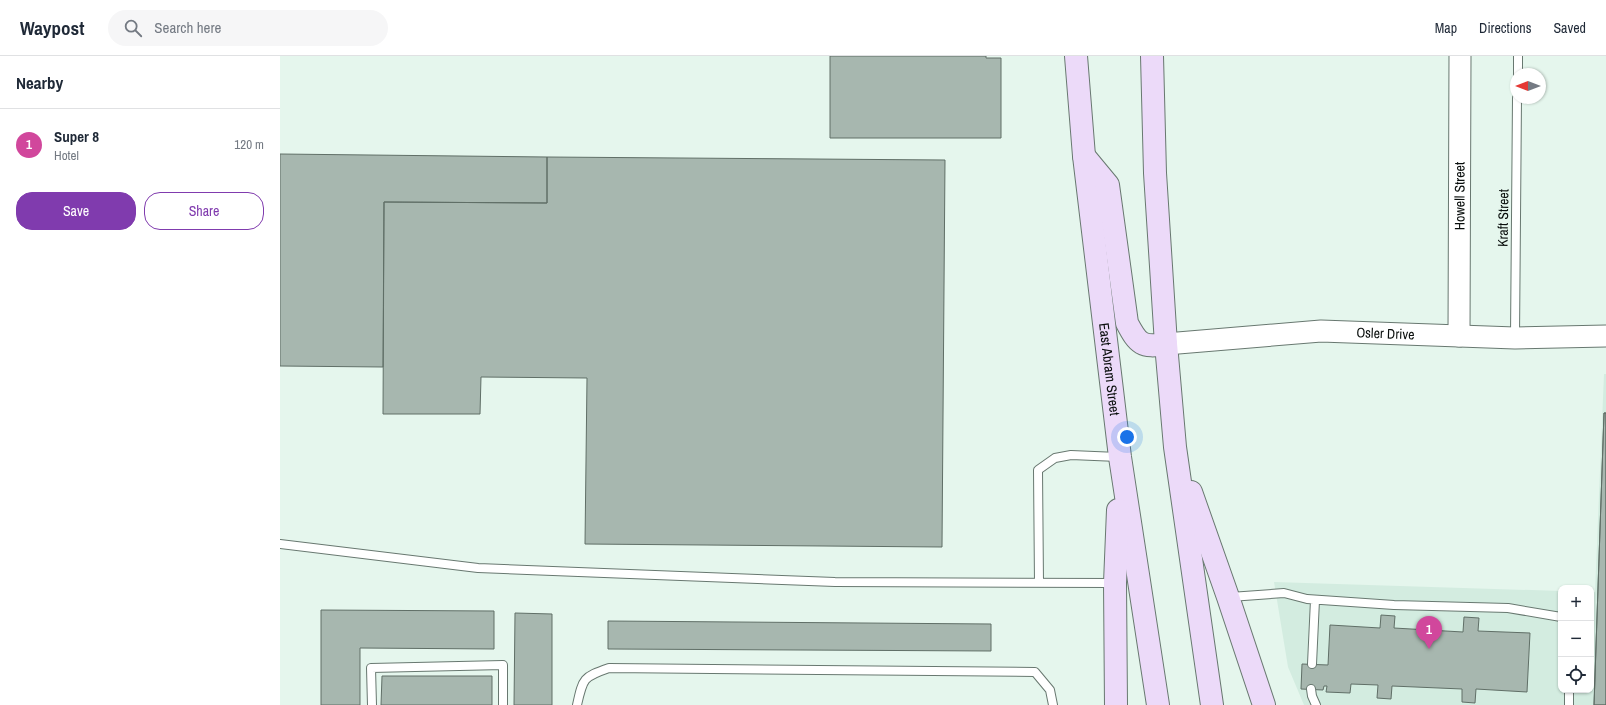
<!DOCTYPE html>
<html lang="en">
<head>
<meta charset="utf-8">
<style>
	body { margin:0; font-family:"Archivo Narrow",sans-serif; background:#f6f6f7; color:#1f2937 }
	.controls { position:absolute; right:12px; bottom:12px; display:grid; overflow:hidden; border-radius:8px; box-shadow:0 1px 3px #0004 }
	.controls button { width:36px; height:36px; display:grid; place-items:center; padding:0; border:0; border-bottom:1px solid #e0e1e3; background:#fff; color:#1f2937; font:20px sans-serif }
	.compass { position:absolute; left:1230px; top:12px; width:36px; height:36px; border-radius:50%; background:#fff; box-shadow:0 1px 3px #0004; rotate:270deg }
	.you { position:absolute; left:847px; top:381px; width:14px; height:14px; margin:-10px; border:3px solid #fff; border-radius:50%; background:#1a73e8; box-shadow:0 0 0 6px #1a73e833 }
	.badge { display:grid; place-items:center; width:26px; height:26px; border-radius:50%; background:#803bae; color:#fff; font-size:13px; font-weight:700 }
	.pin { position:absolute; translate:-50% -33px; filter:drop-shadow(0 1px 2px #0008) }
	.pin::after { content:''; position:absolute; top:21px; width:14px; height:12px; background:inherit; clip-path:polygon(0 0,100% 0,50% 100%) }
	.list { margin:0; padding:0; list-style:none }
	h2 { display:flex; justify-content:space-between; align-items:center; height:52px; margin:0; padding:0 16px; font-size:17px }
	h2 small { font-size:13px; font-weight:400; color:#747a83 }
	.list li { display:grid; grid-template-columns:26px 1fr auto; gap:12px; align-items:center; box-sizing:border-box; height:72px; padding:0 16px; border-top:1px solid #e0e1e3 }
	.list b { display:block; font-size:15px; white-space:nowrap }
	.list p { margin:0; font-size:13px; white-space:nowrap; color:#747a83 }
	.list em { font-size:13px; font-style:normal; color:#747a83 }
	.actions { display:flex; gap:8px; padding:12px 16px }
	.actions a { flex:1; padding:9px 0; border:1px solid #803bae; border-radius:16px; text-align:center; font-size:14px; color:#803bae }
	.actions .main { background:#803bae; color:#fff }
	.icon { flex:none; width:22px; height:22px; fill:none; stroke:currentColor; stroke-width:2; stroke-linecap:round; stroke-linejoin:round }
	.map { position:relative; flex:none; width:1326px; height:649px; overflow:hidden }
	header { display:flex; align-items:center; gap:24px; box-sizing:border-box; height:56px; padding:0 20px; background:#fff; border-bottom:1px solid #e0e1e3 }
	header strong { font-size:19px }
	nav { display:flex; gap:22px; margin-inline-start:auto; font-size:14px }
	.search { width:280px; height:36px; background:#f6f6f7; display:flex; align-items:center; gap:10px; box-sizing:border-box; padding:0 14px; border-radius:22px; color:#747a83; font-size:15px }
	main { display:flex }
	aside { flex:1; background:#fff }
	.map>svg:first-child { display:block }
	.built { fill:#d3ece0 }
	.building { fill:#a7b7af; stroke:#606f67 }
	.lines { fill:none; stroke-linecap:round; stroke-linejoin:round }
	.service-casing { stroke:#687870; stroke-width:10 }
	.tertiary-casing { stroke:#687870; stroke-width:23 }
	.secondary-casing { stroke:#687870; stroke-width:24 }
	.service { stroke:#fff; stroke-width:8 }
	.tertiary { stroke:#fff; stroke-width:21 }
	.secondary { stroke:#ecdaf9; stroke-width:22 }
	.labels { text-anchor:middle; stroke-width:3; stroke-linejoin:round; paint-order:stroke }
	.street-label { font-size:14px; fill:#090e0c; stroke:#e5f6ed }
</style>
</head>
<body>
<header>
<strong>Waypost</strong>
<div class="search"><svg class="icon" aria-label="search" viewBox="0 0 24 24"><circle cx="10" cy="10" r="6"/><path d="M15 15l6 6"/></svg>Search here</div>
<nav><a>Map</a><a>Directions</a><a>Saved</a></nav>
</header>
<main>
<aside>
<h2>Nearby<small></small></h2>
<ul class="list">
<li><span class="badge" style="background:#d1479c">1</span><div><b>Super 8</b><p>Hotel</p></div><em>120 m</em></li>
</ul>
<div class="actions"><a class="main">Save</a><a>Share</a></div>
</aside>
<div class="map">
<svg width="1326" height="649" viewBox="0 0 1326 649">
	<rect width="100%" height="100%" fill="#e5f6ed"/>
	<path class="built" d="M1324,318H1326V649H1024L1008,611L994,526L1281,535V634H1311V536H1315Z"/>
	<path class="building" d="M550,0H706V2H721V82H550Z
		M0,98L267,101V147L104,146L103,311L0,310Z
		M267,101L665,104L662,491L305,488L307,322L201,321L200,358H103L104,146L267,147Z
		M1324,357H1326V649H1314Z
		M1324,357H1326V649H1314Z
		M41,554L214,555V593L80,592V649H41Z
		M235,557L272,558V649H234Z
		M1101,559L1115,560L1114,572L1183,576L1184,561L1199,562L1198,575L1250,577L1247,636L1196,633L1195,647L1182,646V633L1112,630L1111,643L1097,642L1098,629L1071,628L1070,637L1046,636L1047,630H1044L1043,634L1021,633L1022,608L1048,609L1050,569L1100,572Z
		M328,565L711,568V595L328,593Z
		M102,620H212V649H101Z"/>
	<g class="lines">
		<g class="service-casing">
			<path id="service" d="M1238,18V0
				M1235,281L1237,42
				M0,488L198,512L555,526L835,527
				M759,527L758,414L775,402L791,399L838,401
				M950,541L1004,537L1027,543L1114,549L1228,552L1281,561
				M1032,608L1035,544
				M1031,633L1032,640L1036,649
				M92,649L91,612L223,609V649
				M297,649C303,622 303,621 329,612L755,616L770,634L773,649
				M1289,649V634"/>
		</g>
		<g class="tertiary-casing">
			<g id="tertiary">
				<path id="s1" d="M1179,280L1180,0"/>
				<path id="s2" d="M886,288L1041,275L1235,282L1326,280"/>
			</g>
		</g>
		<g class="secondary-casing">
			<g id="secondary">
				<path id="s3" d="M796,0L804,100L840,401L878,649"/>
				<path d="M872,0L875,117L886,288L895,391L932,649"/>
				<path d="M804,100L828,129L847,267C858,288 862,292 886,288"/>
				<path d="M911,436L948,541L984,649"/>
				<path d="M836,649L835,527L838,454"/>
			</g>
		</g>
		<use href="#service" class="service"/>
		<use href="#tertiary" class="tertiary"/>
		<use href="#secondary" class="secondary"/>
	</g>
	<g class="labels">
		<g class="street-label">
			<text dy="5" stroke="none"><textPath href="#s1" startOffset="140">Howell Street</textPath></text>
			<text transform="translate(1223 162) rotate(-89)" y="5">Kraft Street</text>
			<text dy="5" stroke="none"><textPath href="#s2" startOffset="220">Osler Drive</textPath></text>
			<text dy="5" stroke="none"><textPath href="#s3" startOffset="315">East Abram Street</textPath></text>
		</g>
	</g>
</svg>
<div class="controls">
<button>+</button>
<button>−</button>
<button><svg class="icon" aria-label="locate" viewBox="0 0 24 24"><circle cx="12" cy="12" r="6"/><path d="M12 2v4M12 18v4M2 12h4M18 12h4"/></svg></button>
</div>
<svg class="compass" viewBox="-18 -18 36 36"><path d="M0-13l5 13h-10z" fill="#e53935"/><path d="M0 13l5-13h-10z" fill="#747a83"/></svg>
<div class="you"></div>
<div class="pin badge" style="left:1149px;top:593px;background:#d1479c">1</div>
</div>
</main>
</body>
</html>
